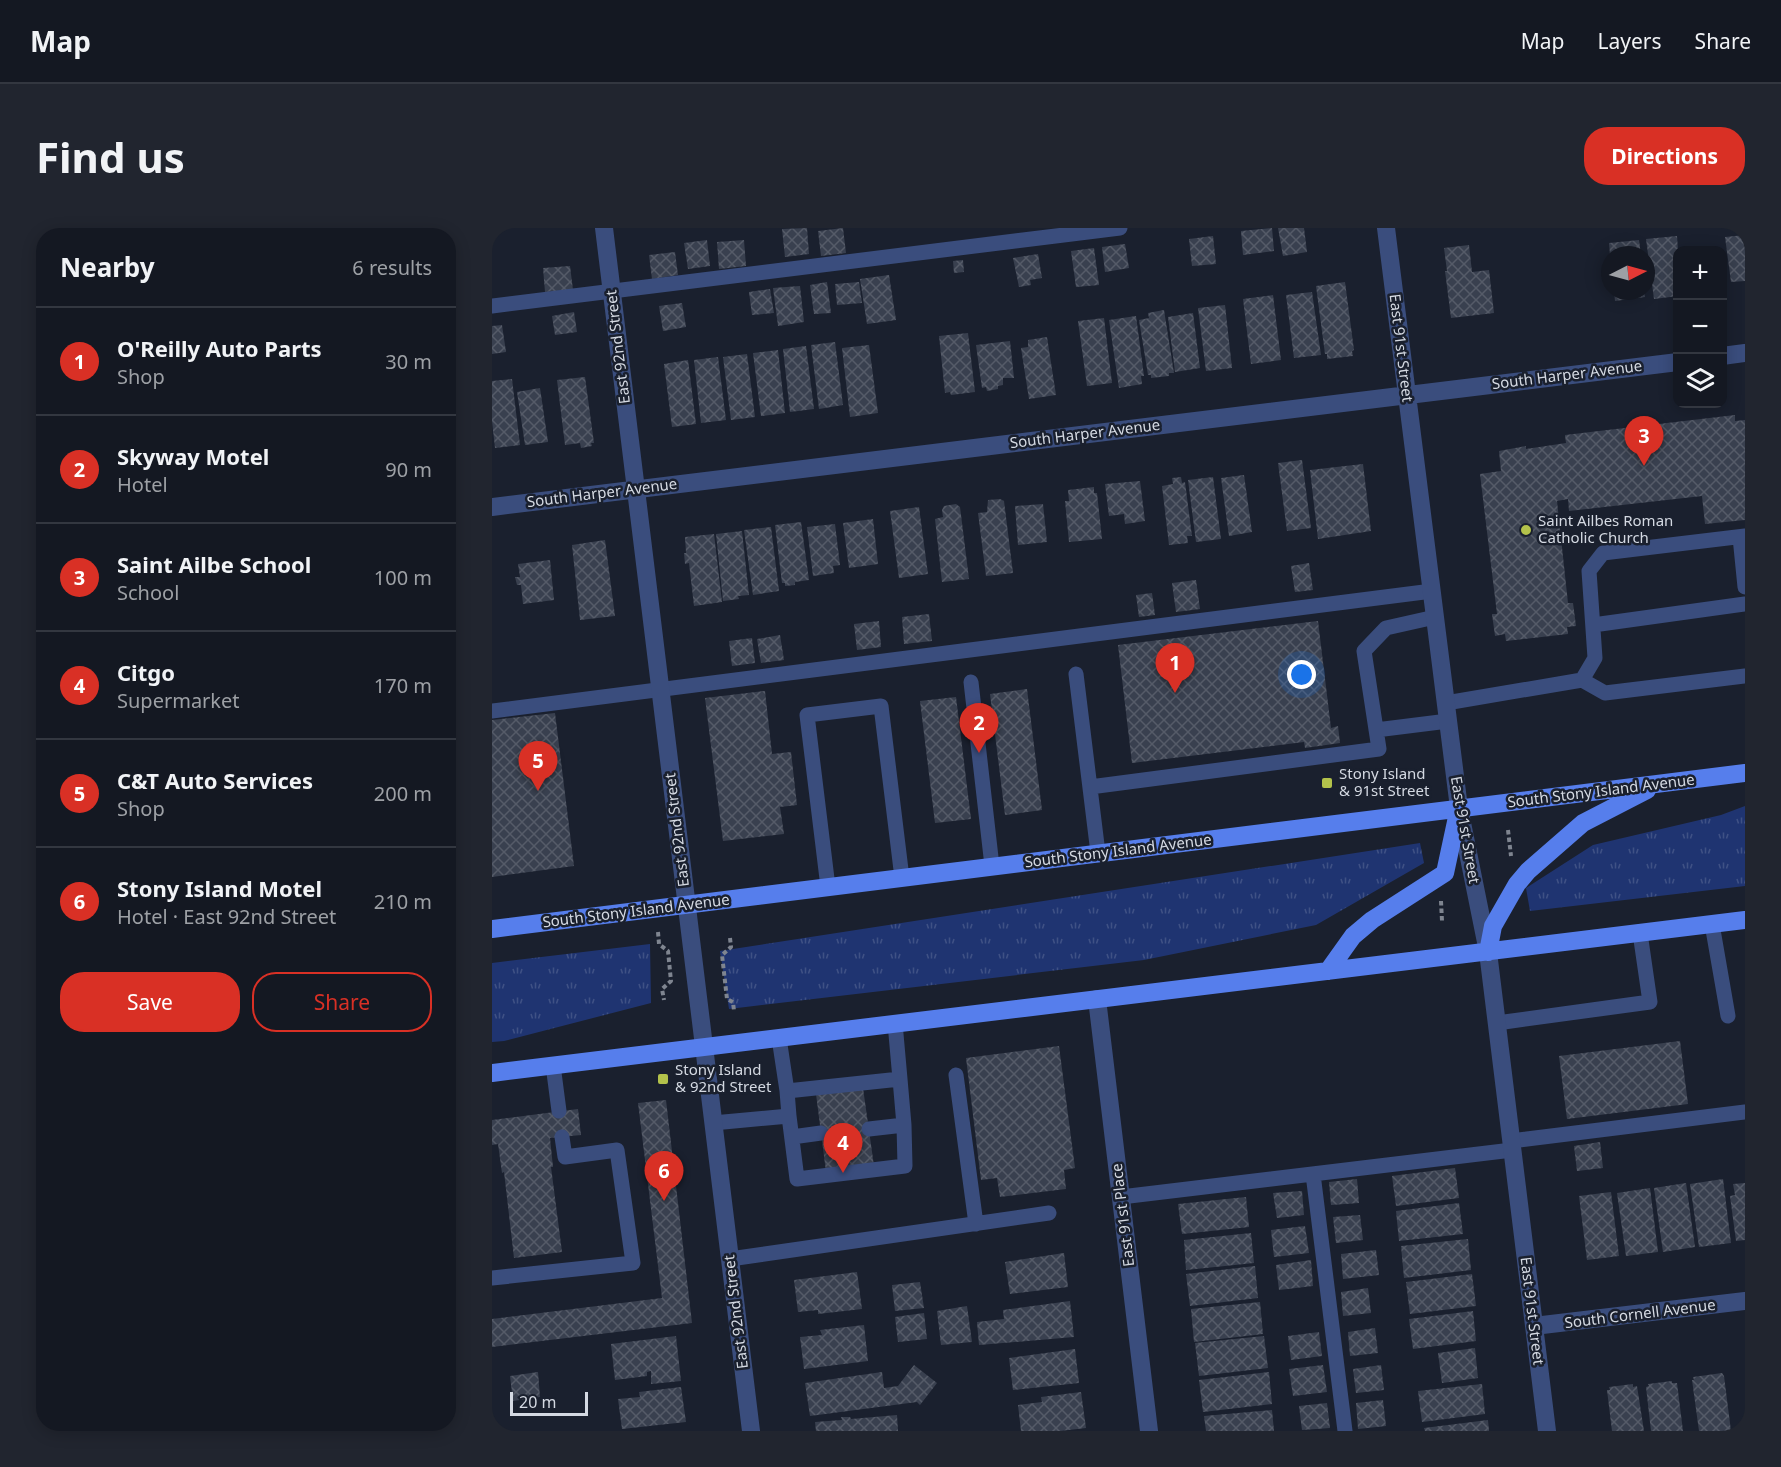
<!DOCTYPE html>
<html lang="en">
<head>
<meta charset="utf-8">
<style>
	body { margin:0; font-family:"Noto Sans",sans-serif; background:#21252f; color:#f1f3f6 }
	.controls { position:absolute; right:18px; top:18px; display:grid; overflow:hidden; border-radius:12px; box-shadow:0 3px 15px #0003 }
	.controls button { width:54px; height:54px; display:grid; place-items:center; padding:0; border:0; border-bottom:2px solid #333740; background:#141822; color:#f1f3f6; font:30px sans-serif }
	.compass { position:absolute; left:1109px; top:18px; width:54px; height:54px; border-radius:50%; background:#141822; box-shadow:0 3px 15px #0003; rotate:84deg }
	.scale { position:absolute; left:18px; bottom:15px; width:78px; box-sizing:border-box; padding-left:6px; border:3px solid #d4d9e2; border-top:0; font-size:16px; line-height:21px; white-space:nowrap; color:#d4d9e2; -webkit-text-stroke:4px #1a202e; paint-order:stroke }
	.you { position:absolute; left:810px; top:447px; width:21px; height:21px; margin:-15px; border:4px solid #fff; border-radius:50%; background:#1a73e8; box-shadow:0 0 0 9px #1a73e833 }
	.badge { display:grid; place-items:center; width:39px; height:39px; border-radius:50%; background:#d93025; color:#fff; font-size:20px; font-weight:700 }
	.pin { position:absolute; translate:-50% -50px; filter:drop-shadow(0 2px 3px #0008) }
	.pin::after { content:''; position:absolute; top:32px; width:21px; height:18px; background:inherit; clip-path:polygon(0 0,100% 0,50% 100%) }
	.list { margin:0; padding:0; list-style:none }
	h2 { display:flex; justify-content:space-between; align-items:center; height:78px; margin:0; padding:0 24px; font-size:26px }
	h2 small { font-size:20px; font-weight:400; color:#9da0a5 }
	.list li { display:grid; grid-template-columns:39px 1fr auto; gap:18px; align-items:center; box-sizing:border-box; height:108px; padding:0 24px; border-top:2px solid #333740 }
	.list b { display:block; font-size:22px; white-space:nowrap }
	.list p { margin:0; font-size:20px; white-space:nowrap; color:#9da0a5 }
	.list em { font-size:20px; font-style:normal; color:#9da0a5 }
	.actions { display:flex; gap:12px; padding:18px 24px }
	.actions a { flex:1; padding:14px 0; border:2px solid #d93025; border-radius:24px; text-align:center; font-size:21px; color:#d93025 }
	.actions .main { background:#d93025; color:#fff }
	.icon { flex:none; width:33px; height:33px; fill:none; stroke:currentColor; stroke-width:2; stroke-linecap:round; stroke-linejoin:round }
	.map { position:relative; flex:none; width:1253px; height:1203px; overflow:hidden; border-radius:24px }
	header { display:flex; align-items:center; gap:36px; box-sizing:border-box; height:84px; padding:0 30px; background:#141822; border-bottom:2px solid #333740 }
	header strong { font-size:28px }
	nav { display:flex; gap:33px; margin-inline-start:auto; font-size:21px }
	.intro { display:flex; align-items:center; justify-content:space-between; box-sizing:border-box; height:144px; padding:0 36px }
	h1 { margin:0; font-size:42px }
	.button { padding:15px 27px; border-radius:24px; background:#d93025; color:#fff; font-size:21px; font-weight:700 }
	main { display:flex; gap:36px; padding:0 36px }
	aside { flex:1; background:#141822; border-radius:24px; box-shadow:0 3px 15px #0003 }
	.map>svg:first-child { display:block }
	.grass { fill:url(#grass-tufts) }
	.building { fill:url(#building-cross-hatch) }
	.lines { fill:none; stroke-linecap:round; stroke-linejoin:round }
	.path { stroke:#7f8590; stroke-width:4; stroke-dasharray:4.5 3; stroke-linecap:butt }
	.service { stroke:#3a4d7d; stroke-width:15 }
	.minor { stroke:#3a4d7d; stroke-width:18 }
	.trunk { stroke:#567eec; stroke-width:18 }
	.poi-dot { fill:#b3c24b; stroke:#1a202e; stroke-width:2 }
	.labels { text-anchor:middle; stroke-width:5; stroke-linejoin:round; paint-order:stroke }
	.street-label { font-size:15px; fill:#d4d9e2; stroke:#1a202e }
	.poi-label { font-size:15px; fill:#d4d9e2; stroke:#1a202e; text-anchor:start }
</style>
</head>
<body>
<header>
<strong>Map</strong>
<nav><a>Map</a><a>Layers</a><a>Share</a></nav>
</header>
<div class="intro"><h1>Find us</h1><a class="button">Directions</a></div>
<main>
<aside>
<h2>Nearby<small>6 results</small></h2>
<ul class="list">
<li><span class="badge">1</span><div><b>O'Reilly Auto Parts</b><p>Shop</p></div><em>30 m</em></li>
<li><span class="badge">2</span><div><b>Skyway Motel</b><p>Hotel</p></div><em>90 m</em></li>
<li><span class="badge">3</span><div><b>Saint Ailbe School</b><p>School</p></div><em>100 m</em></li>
<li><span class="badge">4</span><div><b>Citgo</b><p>Supermarket</p></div><em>170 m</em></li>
<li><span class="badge">5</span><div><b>C&amp;T Auto Services</b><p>Shop</p></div><em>200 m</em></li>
<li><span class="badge">6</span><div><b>Stony Island Motel</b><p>Hotel · East 92nd Street</p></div><em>210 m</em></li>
</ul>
<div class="actions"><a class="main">Save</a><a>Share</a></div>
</aside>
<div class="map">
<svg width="1253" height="1203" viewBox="0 0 1253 1203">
	<defs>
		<pattern id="grass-tufts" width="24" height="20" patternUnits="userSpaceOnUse" patternTransform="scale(1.5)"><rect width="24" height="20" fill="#1f3471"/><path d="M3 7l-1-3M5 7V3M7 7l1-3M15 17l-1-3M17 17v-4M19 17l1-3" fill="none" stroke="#3f5185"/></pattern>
		<pattern id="building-cross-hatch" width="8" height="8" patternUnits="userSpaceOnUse" patternTransform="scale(1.5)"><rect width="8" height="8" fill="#39404f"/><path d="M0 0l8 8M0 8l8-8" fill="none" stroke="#555b68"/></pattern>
	</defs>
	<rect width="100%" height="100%" fill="#1a202e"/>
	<path class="grass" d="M1253,578V658L1038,683L1034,660L1101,617L1229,587Z
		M928,615L932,635L824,697L652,732L237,781L228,723Z
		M158,716L159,775L12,813L0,814V735Z"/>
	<path class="building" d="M315,0L317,26L293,29L290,1Z
		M351,0L354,25L329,28L326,3Z
		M780,0L782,23L751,27L749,3Z
		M786,0H812L815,24L791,28Z
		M1253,7V53L1239,54L1233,9Z
		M721,8L724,36L700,38L697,11Z
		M1185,8L1186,22V68L1162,71L1154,11Z
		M215,12L218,38L196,41L192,15Z
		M252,12L254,38L227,41L225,14Z
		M1147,12L1149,27H1118L1117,15Z
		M633,16L637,40L613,44L610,19Z
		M977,17L980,44L997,42L1002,85L959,90L953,43H955L952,20Z
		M602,20L607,57L584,59L579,23Z
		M183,24L186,47L160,51L157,27Z
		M546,26L550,50L538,52L539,57L527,59L521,30Z
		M471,32L472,44L462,45L461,33Z
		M78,38L81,62L53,64L51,40Z
		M397,47L404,92L375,96L368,51Z
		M335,54L339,85L322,86L318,57Z
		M367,54L370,75L345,77L343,56Z
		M853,54L862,122L860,123L861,128L835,131V126H833L824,58Z
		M308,58L312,94L286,98L281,60Z
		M278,61L282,85L260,87L257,64Z
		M1122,63H1152L1153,69L1123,73Z
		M820,64L829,127L802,130L794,67Z
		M781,67L789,132L759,136L751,71Z
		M190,75L194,99L171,103L167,78Z
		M733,77L740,140L714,143L706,80Z
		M672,82L682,145H677V148L659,150V147H656L647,92L657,90L656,85Z
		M82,84L85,104L63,107L60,88Z
		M701,85L708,140L683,144L676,89Z
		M644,88L652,148H649L650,156L627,160L617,92Z
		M612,90L620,155L595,158L586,93Z
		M10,97L14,124L0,126V98Z
		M476,105L483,164L459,167L458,164L453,165L447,108Z
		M555,109L564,167L537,171L529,120L536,119V112Z
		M518,113L522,150H511V157L506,158V161L495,163L494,159L490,160L484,117Z
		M343,114L351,177L327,181L319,117Z
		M377,117L386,185L358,189L350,120Z
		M314,118L322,181L298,184L291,121Z
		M286,122L293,185L269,188L261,125Z
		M255,126L263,189L239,192L231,129Z
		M226,129L234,192L209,195L202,132Z
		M196,132L204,196L180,199L172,136Z
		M93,149L102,215H99L100,218L89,220L88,215L73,217L65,152Z
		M20,151L28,217L3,220L0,193V153Z
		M48,160L56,214L33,217L25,164Z
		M1243,187V193L1253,192V292L1213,296L1210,268L1077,283L1076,271L1065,273L1076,375H1081L1084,398L1075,399L1076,406L1014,413L1013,406L1003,408L1000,386H1005L988,246L1009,243L1007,223L1034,218V221L1074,215L1073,207Z
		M810,232L819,300L795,303L786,235Z
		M871,236L879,303L826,311L818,242Z
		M752,247L760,304L737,308L729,250Z
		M689,249L690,255L693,254L700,308H695L696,315L677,317L670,258L681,256L680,250Z
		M721,249L729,311L704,314L696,252Z
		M648,253L653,293L633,296L632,286L617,288L613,256Z
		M602,259V265H605L610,311L577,314L573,273H577L576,262Z
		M508,271L512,273L521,345L494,348L486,285L495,284L496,272Z
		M464,276L468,279L477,351L450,354L443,291L451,289L450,282L452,278Z
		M551,276L555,314L526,317L523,278Z
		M427,279L436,346L407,350L398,283Z
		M381,291L386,336L357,340L351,295Z
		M309,294L317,352L303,354V357L293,358V355H290L283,297Z
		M343,296L348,337L341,338L342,345L321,348L315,299Z
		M279,299L287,363L261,367L252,302Z
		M250,303L257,367L246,368L247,371L231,373L224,306Z
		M222,306L230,374L202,378L197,335L193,336L192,325H194L193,309Z
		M113,312L123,388L88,392L80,317Z
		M58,332L62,372L31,376L29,357H25L23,349H28L26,336Z
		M817,335L821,362L803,364L799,338Z
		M704,352L708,381L684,384L680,355Z
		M660,365L663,387L647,389L644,367Z
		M437,386L440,413L412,416L410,389Z
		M387,393L389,419L365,422L362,396Z
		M826,393L839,500L846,498L848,515L813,520L812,514L640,535L626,417Z
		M288,407L292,432L269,435L265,411Z
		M260,410L263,435L240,438L237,413Z
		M535,461L550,582L513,587L498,466Z
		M273,463L280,526L299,524L305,577L288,579L292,606L231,613L213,470Z
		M464,469L479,591L443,595L428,473Z
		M63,485L82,638L0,649V492Z
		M1188,813L1196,876L1075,891L1067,828Z
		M567,818L583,940L572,942L574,961L508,969L505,950L489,952L474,830Z
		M371,860L382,938L334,944L324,866Z
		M174,872L200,1095L0,1119V1091L170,1070L146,875Z
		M86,881L89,907L58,910L61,939H59L70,1024L22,1030L12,944L10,945L6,916L0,917V892Z
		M1108,914L1111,940L1085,943L1082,918Z
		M963,940L967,970L904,978L900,948Z
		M865,951L867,975L839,977L837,954Z
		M1231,951L1239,1015L1207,1019L1198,956Z
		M1194,955L1203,1019L1171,1024L1162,960Z
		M1253,955V1012L1244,1013L1238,968L1243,967L1241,956Z
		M1158,960L1166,1024L1134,1028L1125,965Z
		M810,963L812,987L785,990L781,965Z
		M1119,964L1127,1028L1095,1032L1087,968Z
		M754,969L757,999L690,1006L686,976Z
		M967,975L971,1006L907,1013L904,983Z
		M868,987L871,1012L844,1015L841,989Z
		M813,998L817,1025L782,1029L779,1002Z
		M759,1005L762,1035L694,1042L692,1012Z
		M976,1011L979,1042L912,1050L909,1018Z
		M884,1022L887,1047L851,1051L849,1026Z
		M572,1025L576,1059L518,1066L513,1034Z
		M819,1032L821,1058L787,1062L784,1037Z
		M763,1038L766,1070L698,1078L694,1046Z
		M365,1044L370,1081L326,1086V1082L306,1084L302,1052Z
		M980,1046L984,1078L918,1086L914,1054Z
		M428,1054L432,1080L403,1083L400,1057Z
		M876,1060L879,1085L851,1088L849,1064Z
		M578,1073L582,1109L487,1117L485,1094L512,1091L511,1082Z
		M768,1074L771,1106L702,1114L699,1081Z
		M475,1078L480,1114L449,1117L445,1083Z
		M981,1083L984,1113L921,1121L917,1091Z
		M432,1085L435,1111L406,1114L403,1089Z
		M372,1097L376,1133L312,1141L308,1109L330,1107L328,1102Z
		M883,1100L886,1125L858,1128L856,1104Z
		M827,1104L830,1128L799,1132L796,1108Z
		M184,1108L189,1153L159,1156V1143L155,1144V1148L123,1152L119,1116Z
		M772,1108L776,1140L707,1148L703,1115Z
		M983,1120L986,1150L950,1155L946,1125Z
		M583,1121L587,1155L521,1162L517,1130Z
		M422,1137L445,1155L428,1177L425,1174L318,1188L313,1155L390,1144L392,1160L406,1158Z
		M831,1137L835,1164L801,1168L797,1141Z
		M889,1137L892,1162L864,1165L861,1141Z
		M46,1144L48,1169L21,1173L18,1148Z
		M777,1144L780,1176L711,1184L707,1152Z
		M1230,1145L1232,1148L1239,1203H1207L1200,1152H1202L1201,1149Z
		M1180,1153V1155H1185L1191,1203H1159L1154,1159L1157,1158L1156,1156Z
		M990,1156L993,1186L930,1194L926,1163Z
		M1141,1156V1159L1145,1158L1152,1203H1120L1115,1162H1118L1117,1159Z
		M189,1159L194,1194L130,1201L126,1171L148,1169L147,1164Z
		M589,1164L594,1200L568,1203H529L526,1177L550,1174L549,1169Z
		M891,1172L894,1198L866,1201L864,1175Z
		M835,1175L838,1200L810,1202L807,1178Z
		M780,1182L782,1203H714L712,1188Z
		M405,1187L406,1203H324L323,1194L350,1192L349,1189H358L359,1191Z
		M996,1192L997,1203H933L932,1200Z"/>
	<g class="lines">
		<path class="path" d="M1016,602L1019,628
			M949,673L950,693
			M166,704L167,716L176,723L179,753L170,761L172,772
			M238,710L239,719L230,727L235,771L241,774L242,783"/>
		<path class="service" d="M0,78L628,0
			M1248,309L1253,359
			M1101,397L1253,376
			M584,446L606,625
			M1090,452L1103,430L1097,343L1111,325L1253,308
			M479,454L500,638
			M954,475L1090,452L1113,465L1253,448
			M0,483L940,363
			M884,502L956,493
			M598,559L887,521L872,423L894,400L943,389
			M336,659L315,487L389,478L410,650
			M1220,696L1236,788
			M1005,795L1158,774L1148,705
			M287,810L295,863L408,851L403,795
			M61,837L67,883
			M464,847L484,996
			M297,888L305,951L413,938L412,897L408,851
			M221,895L297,888L295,863
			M377,901L412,897
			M300,909L329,905
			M1019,913L1253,884
			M821,946L853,1203
			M629,969L1020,922
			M238,1031L557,985
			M0,1050L141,1035L125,922L73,929L70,909"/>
		<path class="minor" d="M112,0L259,1203
			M894,0L967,580L996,724L1055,1203
			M1230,128L1253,125
			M0,279L1186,134
			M605,771L657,1203
			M1042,1098L1253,1073"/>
		<path class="trunk" d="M0,701L1253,545
			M996,724L1001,698L1025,656L1036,643L1091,595L1155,562
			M836,743L861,708L880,692L953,645L967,580
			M0,845L1253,692"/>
	</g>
	<g class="poi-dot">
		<circle cx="1034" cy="302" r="6"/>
		<rect x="829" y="549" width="12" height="12" rx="3"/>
		<rect x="165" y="845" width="12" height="12" rx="3"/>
	</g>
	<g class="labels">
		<g class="street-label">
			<text transform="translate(126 119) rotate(-97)" y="5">East 92nd Street</text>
			<text transform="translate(909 120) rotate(83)" y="5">East 91st Street</text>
			<text transform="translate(1075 147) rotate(-7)" y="5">South Harper Avenue</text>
			<text transform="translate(593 206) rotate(-7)" y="5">South Harper Avenue</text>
			<text transform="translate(110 265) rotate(-7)" y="5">South Harper Avenue</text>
			<text transform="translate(1109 563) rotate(-7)" y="5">South Stony Island Avenue</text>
			<text transform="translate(185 602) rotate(-97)" y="5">East 92nd Street</text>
			<text transform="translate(973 602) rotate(80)" y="5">East 91st Street</text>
			<text transform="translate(626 623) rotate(-7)" y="5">South Stony Island Avenue</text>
			<text transform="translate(144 683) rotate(-7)" y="5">South Stony Island Avenue</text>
			<text transform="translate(631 987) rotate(-97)" y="5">East 91st Place</text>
			<text transform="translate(1040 1083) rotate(83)" y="5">East 91st Street</text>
			<text transform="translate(244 1084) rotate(-97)" y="5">East 92nd Street</text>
			<text transform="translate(1148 1086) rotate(-7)" y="5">South Cornell Avenue</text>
		</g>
		<g class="poi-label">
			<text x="1046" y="298">Saint Ailbes Roman<tspan x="1046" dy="17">Catholic Church</tspan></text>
			<text x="847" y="551">Stony Island<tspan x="847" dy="17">&amp; 91st Street</tspan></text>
			<text x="183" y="847">Stony Island<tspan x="183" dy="17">&amp; 92nd Street</tspan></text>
		</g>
	</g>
</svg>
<div class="controls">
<button>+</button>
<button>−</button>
<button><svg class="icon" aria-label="layers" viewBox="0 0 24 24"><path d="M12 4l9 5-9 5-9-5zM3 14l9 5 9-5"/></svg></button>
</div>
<svg class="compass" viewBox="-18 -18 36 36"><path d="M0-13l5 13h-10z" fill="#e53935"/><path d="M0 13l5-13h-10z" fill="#9da0a5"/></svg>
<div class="scale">20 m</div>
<div class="you"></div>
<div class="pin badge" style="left:683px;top:465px">1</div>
<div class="pin badge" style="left:487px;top:525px">2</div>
<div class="pin badge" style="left:1152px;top:238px">3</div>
<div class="pin badge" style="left:351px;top:945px">4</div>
<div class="pin badge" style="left:46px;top:563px">5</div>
<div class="pin badge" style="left:172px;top:973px">6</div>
</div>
</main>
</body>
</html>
